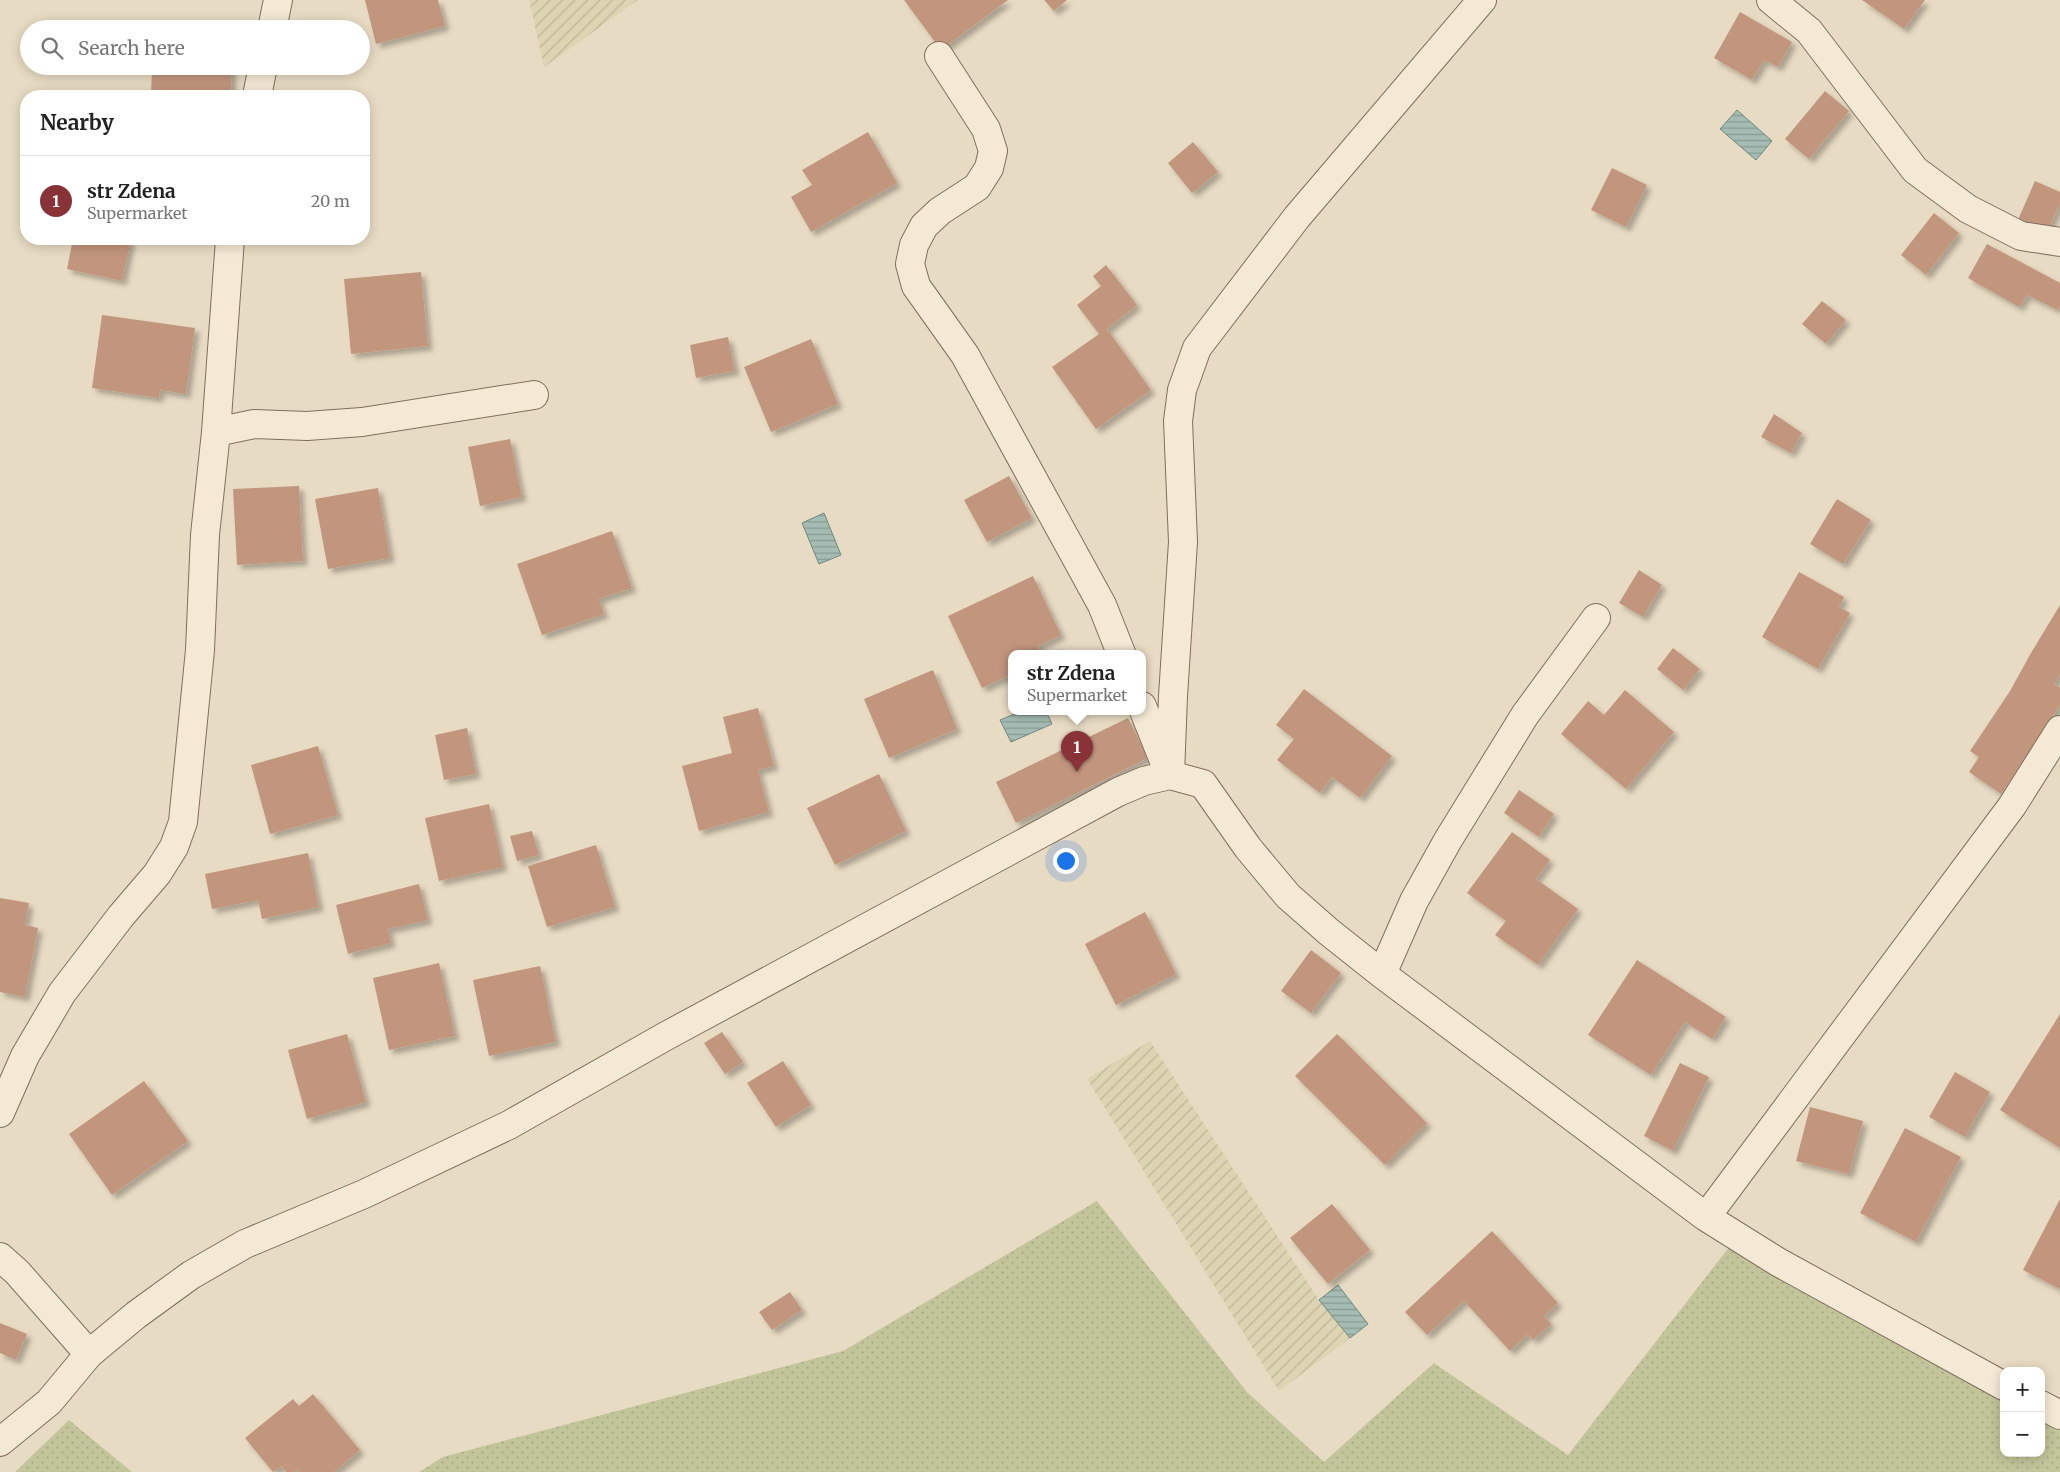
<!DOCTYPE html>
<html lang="en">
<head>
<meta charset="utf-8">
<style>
	body { margin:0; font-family:Merriweather,serif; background:#f6f6f6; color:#222 }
	.controls { position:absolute; right:15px; bottom:15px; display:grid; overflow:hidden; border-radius:10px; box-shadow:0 2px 12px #0003 }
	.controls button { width:45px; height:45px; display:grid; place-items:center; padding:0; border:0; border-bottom:1px solid #e0e0e0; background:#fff; color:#222; font:25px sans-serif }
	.you { position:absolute; left:1065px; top:860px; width:18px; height:18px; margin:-12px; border:4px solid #fff; border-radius:50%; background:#1a73e8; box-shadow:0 0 0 8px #1a73e833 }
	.badge { display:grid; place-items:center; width:32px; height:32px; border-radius:50%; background:#893338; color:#fff; font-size:16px; font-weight:700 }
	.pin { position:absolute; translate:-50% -41px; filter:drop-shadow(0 1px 2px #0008) }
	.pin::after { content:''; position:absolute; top:26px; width:18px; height:15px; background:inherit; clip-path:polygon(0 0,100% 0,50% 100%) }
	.popup { position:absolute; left:1008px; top:650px; width:138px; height:65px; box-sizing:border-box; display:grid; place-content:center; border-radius:10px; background:#fff; filter:drop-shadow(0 1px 4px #0005); font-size:16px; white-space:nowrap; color:#767676 }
	.popup b { font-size:19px; color:#222 }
	.popup::after { content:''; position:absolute; left:50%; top:100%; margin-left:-10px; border:10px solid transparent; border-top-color:#fff }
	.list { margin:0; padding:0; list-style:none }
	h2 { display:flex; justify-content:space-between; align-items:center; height:65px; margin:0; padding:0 20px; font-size:21px }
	h2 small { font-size:16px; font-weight:400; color:#767676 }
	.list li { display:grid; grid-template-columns:32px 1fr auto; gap:15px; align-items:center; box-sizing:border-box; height:90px; padding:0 20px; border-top:1px solid #e0e0e0 }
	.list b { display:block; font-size:19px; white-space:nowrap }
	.list p { margin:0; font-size:16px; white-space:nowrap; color:#767676 }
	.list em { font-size:16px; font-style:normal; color:#767676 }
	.icon { flex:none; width:28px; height:28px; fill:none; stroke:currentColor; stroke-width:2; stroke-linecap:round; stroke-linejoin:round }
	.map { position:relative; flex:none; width:2060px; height:1472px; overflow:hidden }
	.search { position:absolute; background:#fff; box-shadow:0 2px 12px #0003; left:20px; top:20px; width:350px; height:55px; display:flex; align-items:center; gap:12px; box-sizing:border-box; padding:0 18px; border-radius:28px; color:#767676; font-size:19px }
	.panel { position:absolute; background:#fff; box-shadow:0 2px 12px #0003; left:20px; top:90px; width:350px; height:155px; border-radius:20px }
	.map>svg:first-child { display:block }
	.farmland { fill:url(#farmland-furrows) }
	.grass { fill:url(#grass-dots) }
	.water { fill:url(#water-rules); stroke:#6d8980 }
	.building { fill:#c2967d; filter:url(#shadow) }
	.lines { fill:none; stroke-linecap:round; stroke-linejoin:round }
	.street-casing { stroke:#816e5c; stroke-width:30 }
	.street { stroke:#f4e9d5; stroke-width:28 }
</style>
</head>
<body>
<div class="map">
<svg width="2060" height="1472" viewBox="0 0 2060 1472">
	<defs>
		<pattern id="farmland-furrows" width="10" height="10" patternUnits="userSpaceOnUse" patternTransform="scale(1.25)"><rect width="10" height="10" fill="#ddd4b2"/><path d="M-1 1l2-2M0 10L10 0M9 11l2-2" fill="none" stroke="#beb699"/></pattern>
		<pattern id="grass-dots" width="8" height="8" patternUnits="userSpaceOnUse" patternTransform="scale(1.25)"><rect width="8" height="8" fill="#c2c599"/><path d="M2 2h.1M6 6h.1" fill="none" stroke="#a7a983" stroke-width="1.8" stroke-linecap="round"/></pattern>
		<pattern id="water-rules" width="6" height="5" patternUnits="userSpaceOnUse" patternTransform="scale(1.25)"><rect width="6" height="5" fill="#a5bcb4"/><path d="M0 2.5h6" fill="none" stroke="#879992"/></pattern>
		<filter id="shadow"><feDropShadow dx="4.5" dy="4.5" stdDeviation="2.5" flood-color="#0004"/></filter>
	</defs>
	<rect width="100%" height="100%" fill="#e8dbc3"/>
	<path class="farmland" d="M529,0H638L544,67Z
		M1150,1041L1319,1300L1350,1338L1279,1391L1087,1079Z"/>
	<path class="grass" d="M1097,1201L1247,1392L1324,1462L1434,1363L1568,1455L1733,1242L1757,1265L2004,1400V1453H2041V1421L2060,1431V1472H419L443,1457L843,1351Z
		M69,1420L132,1472H15Z"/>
	<path class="water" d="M1737,110L1772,141L1756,160L1720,129Z
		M824,513L841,555L819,564L802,523Z
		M1022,711H1046L1052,724L1011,742L1000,720Z
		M1338,1285L1368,1324L1350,1338L1319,1300Z"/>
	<path class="building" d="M365,0H438L445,26L376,44Z
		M904,0H1008L941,50Z
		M1044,0H1067L1054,11Z
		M1862,0H1925L1904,29Z
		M1740,12L1792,42L1778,67L1764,60L1752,80L1714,58Z
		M152,66H232L231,96H151Z
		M1825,91L1849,111L1809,159L1785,139Z
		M868,132L897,183L811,232L791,197L812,185L802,170Z
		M1193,142L1218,172L1192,193L1168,163Z
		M1612,168L1647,185L1626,227L1591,210Z
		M2035,181L2060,192V203L2046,235L2017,222Z
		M1934,213L1959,233L1926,275L1901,255Z
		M73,239H131L122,281L67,269Z
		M1987,244L2060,283V306L2058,310L2027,295L2019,307L1968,278Z
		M1106,265L1137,305L1107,329L1151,390L1096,429L1052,367L1099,334L1077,305L1101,286L1093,276Z
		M421,272L428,346L351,354L344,279Z
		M1822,301L1846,320L1826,344L1802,324Z
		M102,315L195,328L186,394L160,390L159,398L92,388Z
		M728,337L735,371L696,378L690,345Z
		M811,339L838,404L771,432L744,367Z
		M1774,414L1802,433L1791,453L1761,437Z
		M510,439L522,497L480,506L468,447Z
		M1009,476L1032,518L987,542L964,500Z
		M299,486L303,561L237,565L233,489Z
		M378,488L390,558L328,569L315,499Z
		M1837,499L1871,520L1843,564L1810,544Z
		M612,531L632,588L599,599L604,614L542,635L517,564Z
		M1639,570L1662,585L1643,617L1619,603Z
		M1799,572L1844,597L1839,607L1850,613L1818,669L1762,637Z
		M1033,576L1061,635L1038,646L1041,653H1012V674L982,688L948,616Z
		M2060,605V674L2054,684L2060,688V705L2001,794L1969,772L1979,757L1970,751L2010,691L2031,653Z
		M1673,648L1700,669L1683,690L1657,669Z
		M933,670L957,729L889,758L864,699Z
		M1304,689L1392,756L1360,798L1332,777L1320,793L1277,760L1294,739L1276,725Z
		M1625,690L1674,732L1626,789L1561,734L1588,701L1604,715Z
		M758,708L774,766L758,770L769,812L699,831L682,766L732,753L723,717Z
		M1128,718L1148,758L1016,823L996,782Z
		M467,728L476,774L444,780L435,735Z
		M318,746L338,815L270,834L251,765Z
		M879,774L906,831L835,865L807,808Z
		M1519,790L1554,814L1539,837L1504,813Z
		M489,804L503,867L439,881L425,818Z
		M532,831L539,855L517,861L510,836Z
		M1512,832L1550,860L1536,879L1578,909L1538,965L1495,935L1506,921L1467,893Z
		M596,845L615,907L547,927L528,866Z
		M308,853L319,907L262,919L258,900L212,909L205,874Z
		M419,884L428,920L388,929L391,943L348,954L336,905Z
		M0,898L29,903L25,925L38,928L25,997L0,992Z
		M1145,912L1176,974L1116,1005L1085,944Z
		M1311,950L1341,973L1311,1013L1281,991Z
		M1637,960L1726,1017L1712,1039L1685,1022L1651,1075L1588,1035Z
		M439,963L455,1036L389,1050L373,978Z
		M540,966L556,1042L489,1056L473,980Z
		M2060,1014V1148L2000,1110Z
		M722,1032L743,1062L725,1074L704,1043Z
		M347,1034L366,1102L307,1119L288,1050Z
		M1337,1034L1427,1123L1385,1165L1295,1076Z
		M783,1061L811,1105L776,1127L747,1083Z
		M1680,1063L1709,1077L1673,1151L1644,1136Z
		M1955,1072L1990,1092L1965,1137L1929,1117Z
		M144,1081L188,1141L112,1195L69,1134Z
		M1810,1107L1863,1121L1849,1174L1796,1161Z
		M1905,1128L1961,1157L1916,1242L1860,1213Z
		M2060,1199V1289L2023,1270Z
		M1332,1204L1370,1250L1328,1284L1290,1238Z
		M1492,1231L1558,1303L1544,1316L1551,1324L1533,1340L1528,1334L1510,1351L1464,1301L1427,1335L1405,1312Z
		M790,1292L802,1310L772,1330L759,1312Z
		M0,1323L27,1334L16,1360L0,1353Z
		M313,1394L360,1450L334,1472H300L297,1469L294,1472H286L282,1466L273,1472L245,1438L293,1399L299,1406Z"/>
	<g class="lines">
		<g class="street-casing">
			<path id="street" d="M1771,0L1809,31L1915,170L1968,209L2021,236L2060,242
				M272,29L278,0
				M939,56L986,129L993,151L989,168L977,187L940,211L924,226L914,245L910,264L916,286L965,355L1102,605L1121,653
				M257,96L263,66
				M216,432L254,424L307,426L362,422L534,395
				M1142,706L1166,766
				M1170,775L1173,696L1183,542L1178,421L1182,390L1197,348L1297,217L1482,0
				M1382,974L1414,901L1448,840L1525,715L1596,618
				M0,1113L25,1056L62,993L121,916L157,874L174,847L183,822L200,650L205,535L216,432L230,239
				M1706,1217L2012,806L2060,730
				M0,1257L17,1272L89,1354
				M2041,1405L2060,1415
				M0,1442L49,1402L89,1354L136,1315L191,1275L245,1244L364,1194L509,1125L666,1036L1118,792L1144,781L1170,775L1203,784L1248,848L1288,896L1329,932L1382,974L1706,1217L1778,1262L2004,1386"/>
		</g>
		<use href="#street" class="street"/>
	</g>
</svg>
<div class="controls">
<button>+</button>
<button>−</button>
</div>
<div class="you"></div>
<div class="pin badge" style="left:1077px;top:772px">1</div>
<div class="popup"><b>str Zdena</b>Supermarket</div>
<div class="search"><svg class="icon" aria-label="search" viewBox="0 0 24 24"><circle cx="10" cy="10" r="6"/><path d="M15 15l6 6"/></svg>Search here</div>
<section class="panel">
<h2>Nearby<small></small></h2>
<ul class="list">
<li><span class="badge">1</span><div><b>str Zdena</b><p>Supermarket</p></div><em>20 m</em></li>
</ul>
</section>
</div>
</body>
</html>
